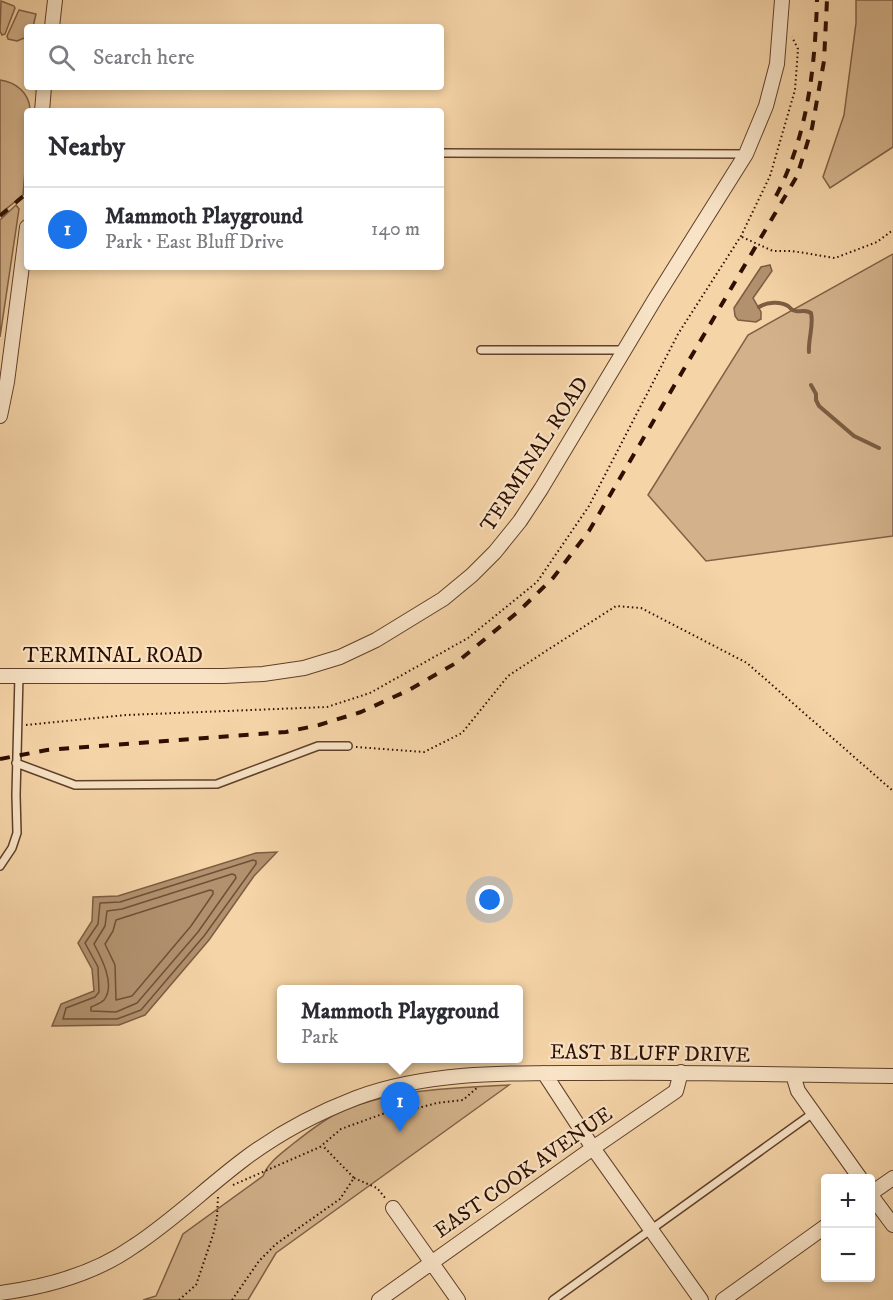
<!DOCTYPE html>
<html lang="en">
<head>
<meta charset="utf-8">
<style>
	body { margin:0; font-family:"IM FELL DW Pica",serif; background:#f7f7f7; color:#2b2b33 }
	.controls { position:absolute; right:18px; bottom:18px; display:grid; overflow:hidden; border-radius:6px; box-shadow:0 3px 9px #0003 }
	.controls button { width:54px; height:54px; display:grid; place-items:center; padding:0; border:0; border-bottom:2px solid #e1e1e2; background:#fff; color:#2b2b33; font:30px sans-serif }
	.you { position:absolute; left:490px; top:900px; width:21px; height:21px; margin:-15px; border:4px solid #fff; border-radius:50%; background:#1a73e8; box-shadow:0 0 0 9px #1a73e833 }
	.badge { display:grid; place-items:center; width:39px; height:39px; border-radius:50%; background:#1a73e8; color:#fff; font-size:20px; font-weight:700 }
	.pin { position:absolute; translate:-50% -50px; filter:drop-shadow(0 2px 3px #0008) }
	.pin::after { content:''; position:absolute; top:32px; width:21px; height:18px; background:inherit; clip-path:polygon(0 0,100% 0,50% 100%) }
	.popup { position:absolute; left:277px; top:985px; width:246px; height:78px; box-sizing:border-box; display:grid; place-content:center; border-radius:6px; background:#fff; filter:drop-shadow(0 2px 4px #0005); font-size:20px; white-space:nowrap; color:#7c7c81 }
	.popup b { font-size:22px; color:#2b2b33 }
	.popup::after { content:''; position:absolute; left:50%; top:100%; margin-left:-12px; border:12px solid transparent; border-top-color:#fff }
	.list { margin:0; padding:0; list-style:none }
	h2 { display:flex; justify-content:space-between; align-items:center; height:78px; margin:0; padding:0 24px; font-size:26px }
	h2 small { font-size:20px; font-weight:400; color:#7c7c81 }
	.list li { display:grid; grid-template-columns:39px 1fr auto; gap:18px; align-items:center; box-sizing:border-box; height:84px; padding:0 24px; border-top:2px solid #e1e1e2 }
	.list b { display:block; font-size:22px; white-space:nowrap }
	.list p { margin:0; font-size:20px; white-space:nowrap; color:#7c7c81 }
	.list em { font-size:20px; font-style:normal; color:#7c7c81 }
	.icon { flex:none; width:33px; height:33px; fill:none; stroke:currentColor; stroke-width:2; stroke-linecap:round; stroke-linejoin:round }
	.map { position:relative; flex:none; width:893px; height:1300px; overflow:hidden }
	.search { position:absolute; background:#fff; box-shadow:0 3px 9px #0003; left:24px; top:24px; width:420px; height:66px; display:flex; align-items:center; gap:15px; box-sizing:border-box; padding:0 21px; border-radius:6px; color:#7c7c81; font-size:22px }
	.panel { position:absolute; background:#fff; box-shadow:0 3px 9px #0003; left:24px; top:108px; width:420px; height:162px; border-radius:6px }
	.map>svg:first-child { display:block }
	.green { fill:#d3b28b; stroke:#806046; stroke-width:1.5 }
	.water { fill:#b1916e; stroke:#7c5d42; stroke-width:1.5 }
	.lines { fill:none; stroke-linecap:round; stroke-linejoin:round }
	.shore { stroke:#6f5037; stroke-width:1.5 }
	.stream { stroke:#7c5d42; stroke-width:4 }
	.service-casing { stroke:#5f402a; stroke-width:10 }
	.minor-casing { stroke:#5f402a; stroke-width:16 }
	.path { stroke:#2d0e00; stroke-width:2; stroke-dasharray:1.5 3; stroke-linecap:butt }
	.service { stroke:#f8e3c6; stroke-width:7 }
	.minor { stroke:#f8e3c6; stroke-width:14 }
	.rail { stroke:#2d0e00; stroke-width:4; stroke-dasharray:10 10; stroke-linecap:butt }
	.labels { text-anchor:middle; stroke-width:4.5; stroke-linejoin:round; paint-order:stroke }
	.street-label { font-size:21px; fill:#2d0e00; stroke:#f8e3c6 }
</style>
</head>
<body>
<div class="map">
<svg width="893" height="1300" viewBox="0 0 893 1300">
	<rect width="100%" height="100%" fill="#f5d4a7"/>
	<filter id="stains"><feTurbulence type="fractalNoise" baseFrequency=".00333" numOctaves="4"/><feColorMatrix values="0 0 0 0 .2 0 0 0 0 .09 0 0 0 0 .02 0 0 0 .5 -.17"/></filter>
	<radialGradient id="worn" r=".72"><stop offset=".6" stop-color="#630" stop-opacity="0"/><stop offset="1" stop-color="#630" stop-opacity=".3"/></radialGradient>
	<path class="green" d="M856,0H893V147L830,188L823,177L844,115L856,23Z
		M1,1L14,6L15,8L5,34L2,35L0,31Z
		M19,10L36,14L33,27H27V37L17,41L8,39L7,36Z
		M0,80C16,82 29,93 30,109V111H27V146L23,195L0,214Z
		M16,205L19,209L0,337V220Z
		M893,254V536L706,561L648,495L748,335Z
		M509,1085L276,1253L248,1300H143L156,1296L183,1234L263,1176C269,1161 282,1153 294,1143C307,1133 322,1121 336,1114C388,1089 453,1088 509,1085Z"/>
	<path class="water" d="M770,265L772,271L753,298L761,312V319L756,322L738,320L735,316L734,308L761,267Z
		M277,852L254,876L209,940L145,1015L119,1025L52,1026L61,1004L94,991L92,969L78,943L92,921L93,897L118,896L256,853Z"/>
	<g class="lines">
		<path class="shore" d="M253,860L256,861V864L204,936L141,1010L117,1019H63L66,1008L95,997L99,992L98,967L85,943L98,924L100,903L120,902Z
			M232,874L235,875L236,878L198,932L137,1003L116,1012L91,1011V1007C95,1005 100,1004 104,1000C116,985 101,957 94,944L105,926L107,911L122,909Z
			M210,890L213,891V894L191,926L132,996L116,1000L115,965L105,944L113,931L116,920Z"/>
		<path class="stream" d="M759,307C767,302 780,301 788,306C792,309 790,310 796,311C803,312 805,309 811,313C814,325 808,339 809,352
			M811,385L816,394V400L819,406L854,436L879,448"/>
		<g class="service-casing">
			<path id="service" d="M441,153L746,154
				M481,350H624
				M16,763L75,785L217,784L318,746H348
				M0,866L12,848L17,833L16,795L19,675
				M553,1300L813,1113"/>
		</g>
		<g class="minor-casing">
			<path id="minor" d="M52,27L55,0
				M42,111L44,87
				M0,416L7,382L27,227
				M0,676H224L263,674L304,668L340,657L376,640L443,599L472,575L495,552L520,521L541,489L655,299L746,154L766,106L777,64L782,0
				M544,1073L593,1148L701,1300
				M793,1075L798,1091L860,1178
				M870,1194L893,1225
				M870,1194L893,1178
				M393,1208L458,1300
				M0,1293C46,1287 96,1273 134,1246C172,1221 206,1188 243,1160C276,1135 317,1113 356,1098C431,1070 517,1073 597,1073C695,1072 794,1075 893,1076
				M379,1300L593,1148L676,1091L681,1072
				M723,1300L826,1226"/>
		</g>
		<path class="path" d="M742,237L773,251H792L835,258L877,242L893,230
			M26,725L126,715L327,707L370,693L468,638L537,582L589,506L678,334L741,236L770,176L795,90L798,49L792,37
			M356,747L424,752L462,733L508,676L546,651L616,606L641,608L747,663L893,791
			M354,1178L377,1188L386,1199
			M233,1185L320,1147L341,1129L399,1108L414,1109L437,1103L463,1100L478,1087
			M179,1300L196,1285L213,1235L217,1218L218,1196
			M232,1300L259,1261L276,1244L340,1199L354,1178L323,1146"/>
		<use href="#service" class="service"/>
		<use href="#minor" class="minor"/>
		<path class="rail" d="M776,196C808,135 815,67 817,0
			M0,216L27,193
			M0,759L47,750L286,732L319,725L361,712L409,690L456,663L519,611L553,578L589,531L797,176L812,128L824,61L827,0"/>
	</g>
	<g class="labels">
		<g class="street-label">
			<text transform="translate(534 454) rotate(-57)" y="7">TERMINAL ROAD</text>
			<text x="113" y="662">TERMINAL ROAD</text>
			<text transform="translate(650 1053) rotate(1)" y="7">EAST BLUFF DRIVE</text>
			<text transform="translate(523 1172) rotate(-35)" y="7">EAST COOK AVENUE</text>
		</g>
	</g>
	<rect width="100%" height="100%" filter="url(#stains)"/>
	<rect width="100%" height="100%" fill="url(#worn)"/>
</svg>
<div class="controls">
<button>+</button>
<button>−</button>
</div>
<div class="you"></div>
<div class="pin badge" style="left:400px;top:1132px">1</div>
<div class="popup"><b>Mammoth Playground</b>Park</div>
<div class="search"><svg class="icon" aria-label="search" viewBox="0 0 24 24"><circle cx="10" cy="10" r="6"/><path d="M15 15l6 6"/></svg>Search here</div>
<section class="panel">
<h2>Nearby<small></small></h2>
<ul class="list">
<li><span class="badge">1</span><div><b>Mammoth Playground</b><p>Park · East Bluff Drive</p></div><em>140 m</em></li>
</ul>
</section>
</div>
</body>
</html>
